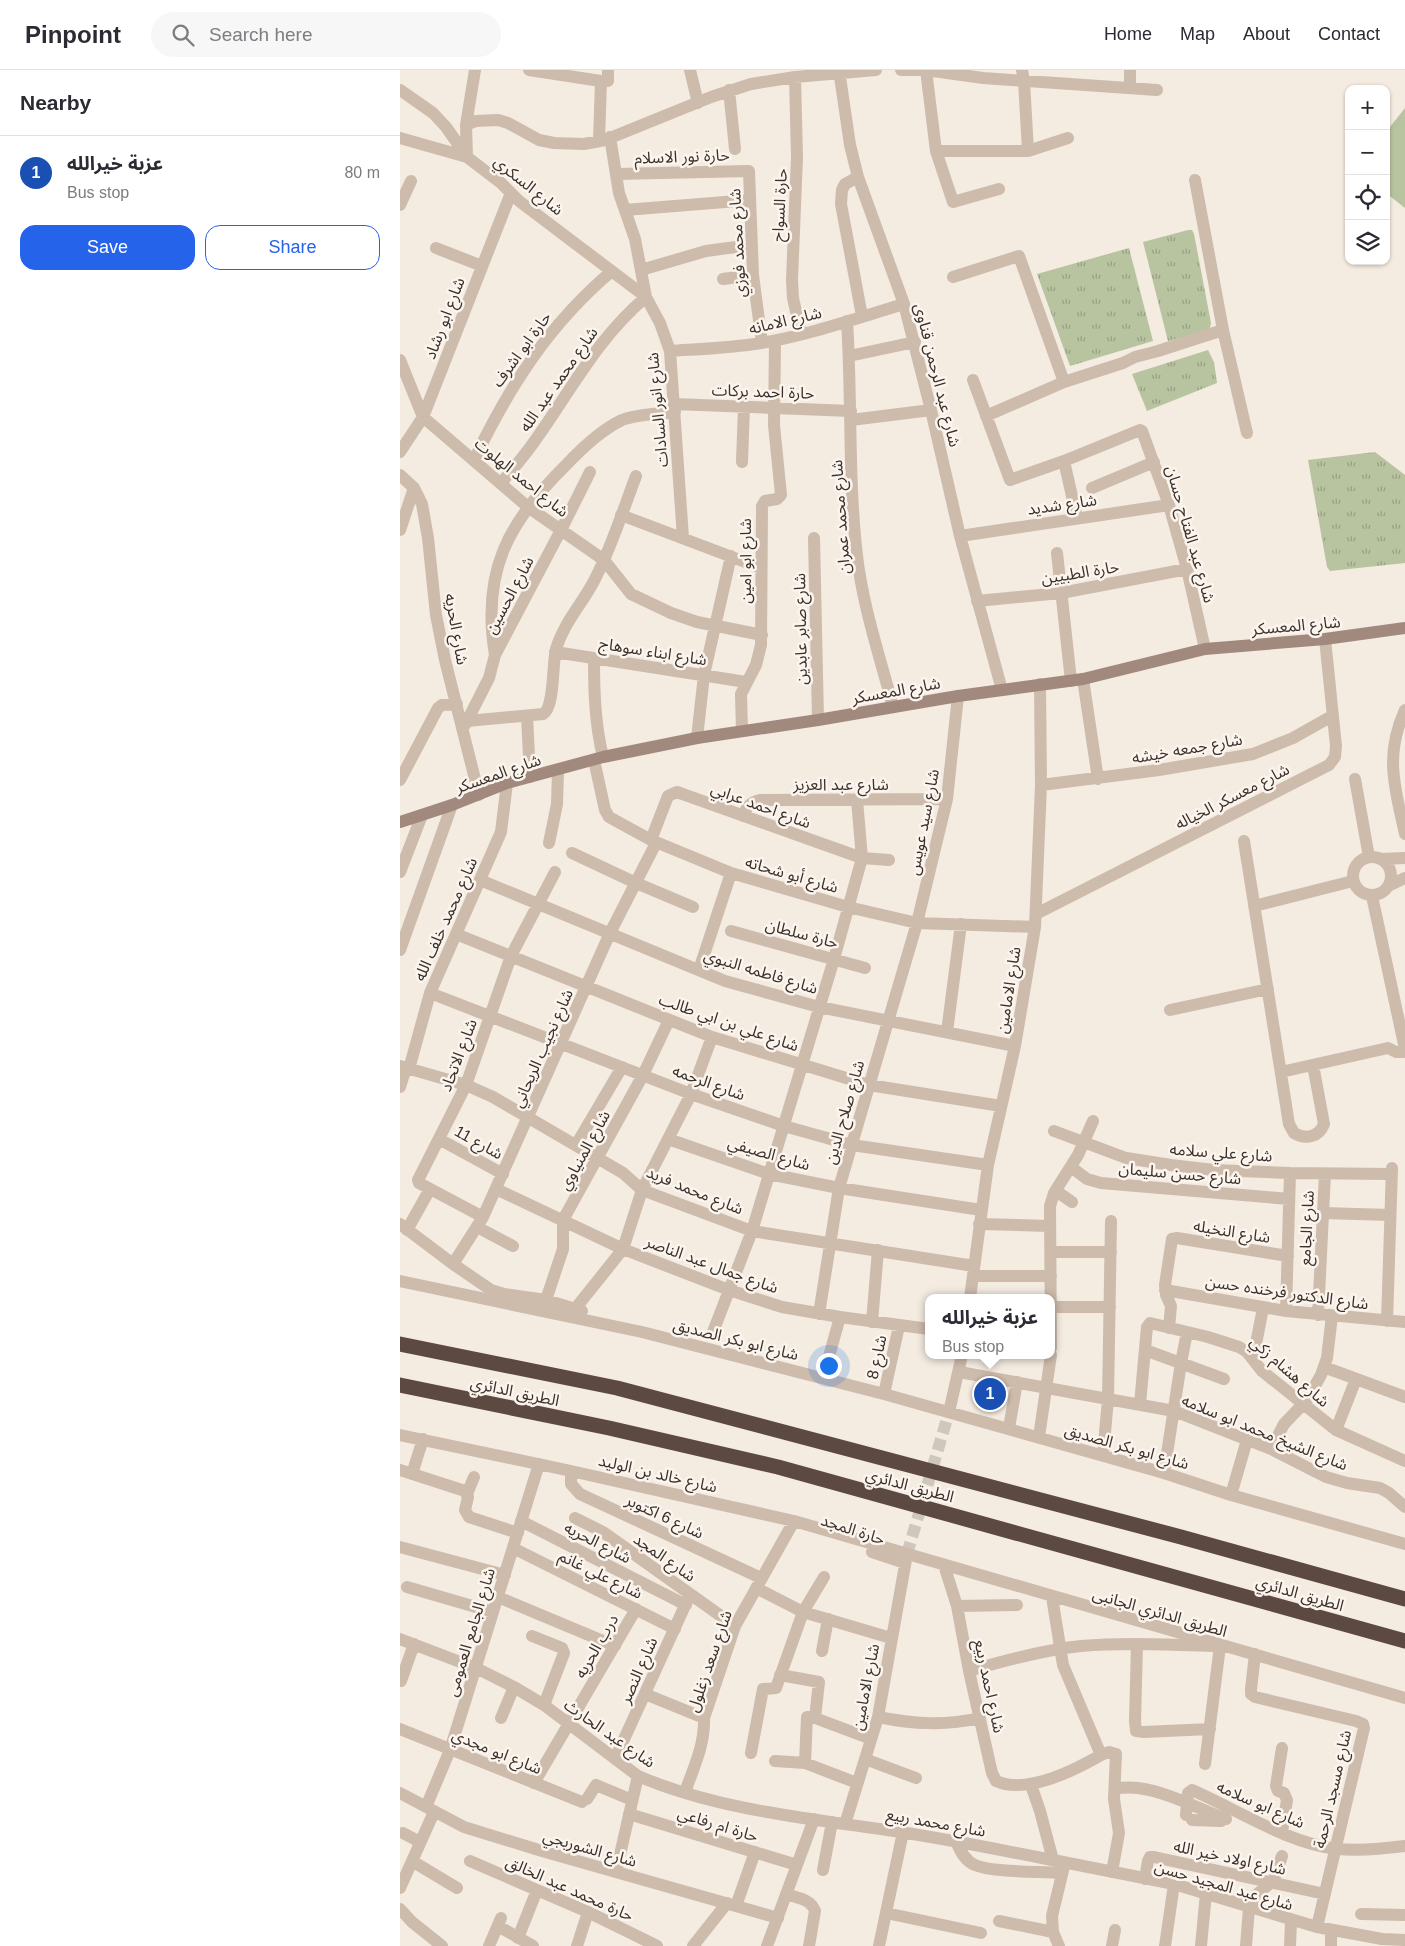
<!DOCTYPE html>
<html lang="en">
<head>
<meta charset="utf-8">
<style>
	body { margin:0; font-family:Helvetica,"Noto Sans Arabic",sans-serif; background:#f7f7f7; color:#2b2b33 }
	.controls { position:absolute; right:15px; top:15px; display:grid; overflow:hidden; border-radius:10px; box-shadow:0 1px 4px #0004 }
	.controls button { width:45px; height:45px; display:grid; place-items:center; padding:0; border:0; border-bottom:1px solid #e1e1e2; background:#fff; color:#2b2b33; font:25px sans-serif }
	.you { position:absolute; left:428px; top:1295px; width:18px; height:18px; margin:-12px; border:4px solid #fff; border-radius:50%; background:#1a73e8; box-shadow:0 0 0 8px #1a73e833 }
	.badge { display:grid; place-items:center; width:32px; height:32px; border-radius:50%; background:#2563eb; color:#fff; font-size:16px; font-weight:700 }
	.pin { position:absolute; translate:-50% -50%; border:2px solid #fff; box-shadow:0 1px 5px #0006 }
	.popup { position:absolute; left:525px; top:1224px; width:130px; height:65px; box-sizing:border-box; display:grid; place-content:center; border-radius:10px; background:#fff; filter:drop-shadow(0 1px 4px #0005); font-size:16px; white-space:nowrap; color:#7c7c81 }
	.popup b { font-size:19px; color:#2b2b33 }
	.popup::after { content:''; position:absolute; left:50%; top:100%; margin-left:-10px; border:10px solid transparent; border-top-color:#fff }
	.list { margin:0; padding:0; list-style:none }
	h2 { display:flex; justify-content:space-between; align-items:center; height:65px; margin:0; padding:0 20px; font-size:21px }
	h2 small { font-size:16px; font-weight:400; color:#7c7c81 }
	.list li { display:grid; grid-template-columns:32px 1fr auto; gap:15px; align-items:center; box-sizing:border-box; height:75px; padding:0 20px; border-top:1px solid #e1e1e2 }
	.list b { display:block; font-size:19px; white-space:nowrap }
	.list p { margin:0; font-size:16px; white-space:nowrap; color:#7c7c81 }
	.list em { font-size:16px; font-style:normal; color:#7c7c81 }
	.actions { display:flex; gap:10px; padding:15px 20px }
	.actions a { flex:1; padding:11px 0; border:1px solid #2563eb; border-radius:15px; text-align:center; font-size:18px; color:#2563eb }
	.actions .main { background:#2563eb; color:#fff }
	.icon { flex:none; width:28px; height:28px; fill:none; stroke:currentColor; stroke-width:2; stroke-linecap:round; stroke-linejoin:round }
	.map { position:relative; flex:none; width:1005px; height:1876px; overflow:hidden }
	header { display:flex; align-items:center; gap:30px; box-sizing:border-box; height:70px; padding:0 25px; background:#fff; border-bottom:1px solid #e1e1e2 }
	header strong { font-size:24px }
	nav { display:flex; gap:28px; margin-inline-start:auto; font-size:18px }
	.search { width:350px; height:45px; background:#f7f7f7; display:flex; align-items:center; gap:12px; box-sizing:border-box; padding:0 18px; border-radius:28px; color:#7c7c81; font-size:19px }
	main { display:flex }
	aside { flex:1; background:#fff }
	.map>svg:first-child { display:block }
	.grass { fill:url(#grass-tufts) }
	.pitch { fill:#b8c4a0 }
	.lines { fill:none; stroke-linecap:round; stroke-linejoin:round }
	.street-tunnel { stroke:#cfc6bd; stroke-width:12; stroke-dasharray:12 6; stroke-linecap:butt }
	.street { stroke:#cdbbac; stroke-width:12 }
	.secondary { stroke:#a18a7d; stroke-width:12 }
	.highway { stroke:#5c4a42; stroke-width:15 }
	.labels { text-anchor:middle; stroke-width:5; stroke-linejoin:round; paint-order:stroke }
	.street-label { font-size:16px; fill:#3b302b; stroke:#fbf5ee }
</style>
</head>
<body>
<header>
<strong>Pinpoint</strong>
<div class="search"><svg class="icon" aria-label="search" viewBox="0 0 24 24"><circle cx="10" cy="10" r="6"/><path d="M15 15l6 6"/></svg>Search here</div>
<nav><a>Home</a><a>Map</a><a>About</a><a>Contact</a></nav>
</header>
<main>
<aside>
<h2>Nearby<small></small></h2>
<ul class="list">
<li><span class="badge" style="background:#1a4fb4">1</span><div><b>عزبة خيرالله</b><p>Bus stop</p></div><em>80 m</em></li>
</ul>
<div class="actions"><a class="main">Save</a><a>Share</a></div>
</aside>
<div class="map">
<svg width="1005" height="1876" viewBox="0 0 1005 1876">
	<defs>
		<pattern id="grass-tufts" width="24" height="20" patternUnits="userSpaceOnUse" patternTransform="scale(1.25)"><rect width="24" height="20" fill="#b8c4a0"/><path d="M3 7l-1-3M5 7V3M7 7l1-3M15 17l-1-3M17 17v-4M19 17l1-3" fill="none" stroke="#97a083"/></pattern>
	</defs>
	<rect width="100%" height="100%" fill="#f4ebe1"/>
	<path class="grass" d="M788,160H792L794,164L811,253L810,258L804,262L768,271L743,172Z
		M729,178L753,271L670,296L637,204Z
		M808,280L814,292L817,313L747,341L732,304Z
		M975,382L1005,405V493L930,501L927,497L908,390Z"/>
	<path class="pitch" d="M1005,38V138L986,123V62Z"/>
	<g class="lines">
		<path class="street-tunnel" d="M507,1484L549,1342"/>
		<path class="street" d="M129,0L201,11
			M290,0L298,33
			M439,0L450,75L458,107L504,234L531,340L560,466L602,620
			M501,0H526L583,8L757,20
			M526,0L536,81L553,132L599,119
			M622,0L624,11L628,81
			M395,7L397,87L392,210L393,228L401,264
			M730,18V0
			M0,20L33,43L46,57L67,87L101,113L119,131L246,227C200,266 175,313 141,362C129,380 115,397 101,413
			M329,20L335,79
			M66,55L76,51L98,50L108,53L139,70L154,73L184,74L205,70L311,27L351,14L395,7L476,0
			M210,67L219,123L235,169L246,227L260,253L270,281L283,468
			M0,68L67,87L66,55L75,0
			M199,71L201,11H208V0
			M536,81H628L668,68
			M216,104L349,101L353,205L362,273
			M458,107L445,114L442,120L441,134L462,246
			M795,110L823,260L847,363
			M0,135L11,111
			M225,140L350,130
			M36,178L82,196
			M241,200L306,181L351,175
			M553,207L619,186L664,312
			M323,209L353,205
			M447,251C452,329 448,408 457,486C463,537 480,587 493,637
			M270,281C300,279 331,278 361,273C409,265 457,248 504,234
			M449,286L515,272
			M0,290L23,347L128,437L204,490L231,524L271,543L297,552L362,565
			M573,310L610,410L664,391L740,360L742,361L769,435L787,499L805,579
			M274,334L451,341
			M586,346L664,312L723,293L735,287L758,281L823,260
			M451,350L531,340
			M0,382L23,347L111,123
			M74,390C109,317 149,254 212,201
			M664,391L677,448
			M342,392L344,337
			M0,405L14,418L22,434L28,468L36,545L45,590L79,725
			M692,418L754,392
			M221,445L361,498
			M0,460L14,418
			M560,466L769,435
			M414,468L418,650
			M657,483L671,611
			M577,531L661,523L787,499
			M155,582L346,612
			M95,585C81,502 108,452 166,395C182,378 201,360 222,350C238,344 258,344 275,342
			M194,588C194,622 195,654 203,687
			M683,609L698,709
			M1005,640C984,686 995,718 1005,764
			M127,646L130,707
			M67,651L143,644C155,637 152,594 156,579C164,552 183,533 195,509C212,476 223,440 236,406
			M65,655L89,608L95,585L161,460L190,402
			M342,661L341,624L356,595L361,575L362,436L365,431L377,429L381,425L374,355L375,271
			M297,668L304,605L331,486
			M194,690L205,740L209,747L251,770L331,803L448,837L517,853L635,857
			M955,709L969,787
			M0,710L38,638L42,635L57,634
			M641,715L759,700L853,684L893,668L932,646
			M343,746C347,736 351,732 361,730L547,729
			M251,770L268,726L277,722L462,788L489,790
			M844,771L889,1054L894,1063C906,1070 919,1067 924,1054L913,995
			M149,773L157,734L158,700
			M172,783L236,813L293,837
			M953 806a19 19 0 1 1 38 0a19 19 0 1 1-38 0Z
			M981,789L1005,788
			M0,802L22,745
			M80,810L325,911L419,937L615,976
			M990,815L1005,808
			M972,826L1005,979
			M854,836L953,811
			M636,844L929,695L935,687L936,676L925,569
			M331,861L465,898
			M56,864L312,967L469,1015L601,1036
			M0,880L52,735
			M299,900L331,803
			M30,923L291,1024L384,1056L452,1075L588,1095
			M770,940L868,919
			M547,962L561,854
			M0,996L66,1015L93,1027L223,1103L242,1120L352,1161L574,1196
			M9,999L30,923L101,762L107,713
			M881,1002L988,978L996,982H1005
			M0,1017L6,998
			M654,1061L726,1088L771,1095L813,1100L890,1103L991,1104
			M39,1069L103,1104
			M268,1069L369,1104L439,1118L581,1140
			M176,1075L222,997
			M671,1097L687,1109L701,1113L889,1129
			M96,1119L223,1179L329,1220L382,1237L440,1247L529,1259
			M656,1121L672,1132
			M923,1143L990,1145
			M83,1147L19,1113L18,1110L66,1015L111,886L155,802
			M0,1154L53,1194L91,1220L104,1224L146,1230L182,1241
			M579,1154L650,1156
			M77,1157L113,1176
			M7,1160L30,1119
			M651,1182H711
			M53,1194L83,1147L210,863L256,773
			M573,1206H651
			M0,1211L242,1262L484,1324L764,1403L831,1425L1005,1474
			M765,1220L886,1241L1005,1252
			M570,1228L588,1095L615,976L635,857L641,715L640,614
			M146,1230L163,1179V1150L243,1005L269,950
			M651,1237H710
			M175,1239L223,1179L242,1120L291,1024L312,967
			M886,1241L890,1103
			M419,1244L439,1118L517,853L547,729L558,626
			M918,1245L925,1104
			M987,1251L992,1098
			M472,1252L478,1180
			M769,1258L771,1236L766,1225L765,1215L772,1169L777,1168L888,1186
			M313,1262L352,1161L434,889L462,788L457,730
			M651,1278L650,1136L654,1123L678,1085L693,1051
			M745,1280L824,1309
			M853,1289L863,1238
			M924,1297L1005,1327
			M559,1302L774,1341L871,1379L926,1407L947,1413L980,1418L989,1423L1005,1437
			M423,1308L440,1247
			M484,1324L499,1256
			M740,1334L747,1257L750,1253L808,1267L839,1277L847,1282L862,1301L936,1360L1005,1391
			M549,1342L562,1285
			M609,1358L617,1312
			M936,1360L956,1309
			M0,1365L171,1401L394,1451L1005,1628
			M639,1367L651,1285
			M871,1379L884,1354L907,1330L921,1305L927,1288L932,1246
			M703,1385L708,1329L711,1151
			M0,1400L65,1421L68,1427L65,1440L69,1447L118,1463
			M171,1401V1414L180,1424L361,1508
			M764,1403L781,1293L787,1262
			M12,1404L23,1369
			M67,1424L74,1407
			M831,1425L847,1370
			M175,1448L203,1462L335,1556
			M121,1451L286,1535
			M0,1477L105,1505
			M113,1478L275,1559
			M472,1482L505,1493
			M544,1495L557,1536L569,1601L592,1703L596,1711C627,1725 675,1700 701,1685
			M7,1517L93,1542
			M356,1518L403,1542L491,1568
			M98,1527L215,1576
			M652,1527L663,1595L701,1685L709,1682L716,1684L714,1729L719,1763L712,1802
			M557,1536L617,1535
			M132,1566L162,1578L164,1583L144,1635
			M0,1569L76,1598L114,1617L144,1635L238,1706C315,1739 404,1748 487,1760C542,1768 597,1779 652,1790
			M737,1574L735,1651L736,1661L744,1662L810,1659
			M422,1581L428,1549
			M855,1584L851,1619V1624L855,1627L956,1651L963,1654L964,1658L917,1857
			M569,1601C606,1590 643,1580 681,1576C727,1572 774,1575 820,1576L805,1694
			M380,1605L419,1612L415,1648
			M1,1611L14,1574
			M245,1624L304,1648
			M478,1647C513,1654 545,1656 580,1648
			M101,1648L114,1617
			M0,1659L182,1732
			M882,1678L876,1716L878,1721L884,1723L887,1730L882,1762
			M351,1683L363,1619L376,1618L403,1542L424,1507
			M215,1689L288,1529
			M465,1689L516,1708
			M375,1691L405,1693L457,1713
			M405,1693L407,1647L415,1648L471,1669
			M134,1713L236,1539
			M631,1715L640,1741L653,1790L774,1814L917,1857L982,1869L1005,1870
			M715,1718C722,1718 730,1717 738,1718C768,1722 797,1738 826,1749
			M285,1722C294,1697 305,1674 304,1648L335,1556L394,1451
			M0,1723L64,1757L142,1781L378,1848
			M187,1729L196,1715L232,1730
			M26,1737L50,1680L139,1394
			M229,1744L397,1795
			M786,1745L788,1723L792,1720C838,1740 887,1773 937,1779C960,1781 982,1779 1005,1776
			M792,1750L821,1751
			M445,1754L478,1647L507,1484
			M3,1763L20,1772
			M556,1771C560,1781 565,1791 575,1795C594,1803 641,1801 662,1803
			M12,1791L57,1818
			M70,1791L188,1842L257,1876
			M423,1800L432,1752
			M216,1802L238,1706
			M745,1809L748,1791L750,1787H754L925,1824
			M0,1818L34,1742
			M386,1824C397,1828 411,1829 415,1841L409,1876
			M336,1836L355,1782
			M0,1839L12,1852L42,1876
			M486,1843L581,1863
			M961,1844L1005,1845
			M599,1851L653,1862
			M98,1856L133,1876
			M931,1860V1876
			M118,1868L137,1820
			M89,1876L101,1848
			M177,1876L188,1842
			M293,1876L327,1833
			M367,1876L414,1749
			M479,1876L503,1762
			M659,1876L653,1862L652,1846L664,1796
			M712,1876L715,1860
			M765,1876L774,1814
			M801,1876L806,1823
			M846,1876L849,1838L855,1826L874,1810L882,1786
			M890,1876L891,1851"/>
		<path class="secondary" d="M0,752L52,735L107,713L203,687L297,668L418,650L558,626L683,609L805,579L925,569L1005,558"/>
		<path class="highway" d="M0,1274L217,1318L781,1467L1005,1529
			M0,1315L209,1358L378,1397L1005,1571"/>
	</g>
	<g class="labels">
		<g class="street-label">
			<text transform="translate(282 86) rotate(-2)" y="6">حارة نور الاسلام</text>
			<text transform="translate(129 115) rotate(39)" y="6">شارع السكري</text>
			<text transform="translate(379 135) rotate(-87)" y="6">حارة السواح</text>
			<text transform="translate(337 173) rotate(-93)" y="6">شارع محمد فوزي</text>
			<text transform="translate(44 248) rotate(-69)" y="6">شارع ابو رشاد</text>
			<text transform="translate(385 250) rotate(-13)" y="6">شارع الامانه</text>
			<text transform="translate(121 279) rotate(-54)" y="6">حارة ابو اشرف</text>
			<text transform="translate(538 305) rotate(76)" y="6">شارع عبد الرحمن قناوى</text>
			<text transform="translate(158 309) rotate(-55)" y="6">شارع محمد عبد الله</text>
			<text transform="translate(363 321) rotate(2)" y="6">حارة احمد بركات</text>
			<text transform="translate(257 340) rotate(-95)" y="6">شارع انور السادات</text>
			<text transform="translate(122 407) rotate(39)" y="6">شارع احمد الهلوت</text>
			<text transform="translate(662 434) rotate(-8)" y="6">شارع شديد</text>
			<text transform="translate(440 447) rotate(-94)" y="6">شارع محمد عمران</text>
			<text transform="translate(791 464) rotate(74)" y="6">شارع عبد الفتاح حسان</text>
			<text transform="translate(345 491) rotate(-90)" y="6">شارع ابو امين</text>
			<text transform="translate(680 502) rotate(-9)" y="6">حارة الطبيين</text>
			<text transform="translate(109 525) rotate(-62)" y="6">شارع الحسين</text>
			<text transform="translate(896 555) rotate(-5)" y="6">شارع المعسكر</text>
			<text transform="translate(57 559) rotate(80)" y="6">شارع الحريه</text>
			<text transform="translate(400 559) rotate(-91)" y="6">شارع صابر عابدين</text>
			<text transform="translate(253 581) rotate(9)" y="6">شارع ابناء سوهاج</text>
			<text transform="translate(496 620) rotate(-10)" y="6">شارع المعسكر</text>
			<text transform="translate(787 678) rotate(-10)" y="6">شارع جمعه خيشه</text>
			<text transform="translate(98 703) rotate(-19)" y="6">شارع المعسكر</text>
			<text x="441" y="720">شارع عبد العزيز</text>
			<text transform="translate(832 726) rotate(-27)" y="6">شارع معسكر الخياله</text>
			<text transform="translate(361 735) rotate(20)" y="6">شارع احمد عرابي</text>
			<text transform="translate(523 752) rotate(-79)" y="6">شارع سيد عويس</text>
			<text transform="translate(392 804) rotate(16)" y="6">شارع أبو شحاته</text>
			<text transform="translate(45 849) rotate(-66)" y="6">شارع محمد خلف الله</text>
			<text transform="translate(402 863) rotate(15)" y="6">حارة سلطان</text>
			<text transform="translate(361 901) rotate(17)" y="6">شارع فاطمه النبوي</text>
			<text transform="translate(608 920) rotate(-81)" y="6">شارع الامامين</text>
			<text transform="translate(329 952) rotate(19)" y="6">شارع علي بن ابي طالب</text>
			<text transform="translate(142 978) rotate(-66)" y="6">شارع نجيب الريحاني</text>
			<text transform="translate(58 985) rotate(-69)" y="6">شارع الاتحاد</text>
			<text transform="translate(309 1012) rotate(20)" y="6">شارع الرحمه</text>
			<text transform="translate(444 1042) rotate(-74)" y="6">شارع صلاح الدين</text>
			<text transform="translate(79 1072) rotate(29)" y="6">شارع 11</text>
			<text transform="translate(184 1080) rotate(-61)" y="6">شارع المنياوي</text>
			<text transform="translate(821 1082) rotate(4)" y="6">شارع علي سلامه</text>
			<text transform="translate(369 1083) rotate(16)" y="6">شارع الصيفي</text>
			<text transform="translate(780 1103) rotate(5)" y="6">شارع حسن سليمان</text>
			<text transform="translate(295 1120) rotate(22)" y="6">شارع محمد فريد</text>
			<text transform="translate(906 1158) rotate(-87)" y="6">شارع الجامع</text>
			<text transform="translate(832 1161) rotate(9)" y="6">شارع النخيله</text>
			<text transform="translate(312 1194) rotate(20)" y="6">شارع جمال عبد الناصر</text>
			<text transform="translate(887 1222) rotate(8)" y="6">شارع الدكتور فرخنده حسن</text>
			<text transform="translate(336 1269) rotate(14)" y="6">شارع ابو بكر الصديق</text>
			<text transform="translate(476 1287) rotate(-78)" y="6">شارع 8</text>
			<text transform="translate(890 1301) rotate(41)" y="6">شارع هشام زكي</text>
			<text transform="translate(115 1321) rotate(12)" y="6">الطريق الدائري</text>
			<text transform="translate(865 1362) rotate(22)" y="6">شارع الشيخ محمد ابو سلامه</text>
			<text transform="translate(727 1376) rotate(16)" y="6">شارع ابو بكر الصديق</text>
			<text transform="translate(258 1403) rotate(13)" y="6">شارع خالد بن الوليد</text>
			<text transform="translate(510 1415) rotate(15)" y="6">الطريق الدائري</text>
			<text transform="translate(265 1446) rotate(25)" y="6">شارع 6 اكتوبر</text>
			<text transform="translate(453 1459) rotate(18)" y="6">حارة المجد</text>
			<text transform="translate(198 1472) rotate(27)" y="6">شارع الحريه</text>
			<text transform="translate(265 1487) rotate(35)" y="6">شارع المجد</text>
			<text transform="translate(201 1504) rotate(26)" y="6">شارع علي غانم</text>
			<text transform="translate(900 1523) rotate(16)" y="6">الطريق الدائري</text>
			<text transform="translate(760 1542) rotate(16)" y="6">الطريق الدائري الجانبى</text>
			<text transform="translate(70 1562) rotate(-73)" y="6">شارع الجامع العمومى</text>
			<text transform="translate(196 1576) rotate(-60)" y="6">درب الحريه</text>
			<text transform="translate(309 1591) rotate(-71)" y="6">شارع سعد زغلول</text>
			<text transform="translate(238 1600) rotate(-66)" y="6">شارع النصر</text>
			<text transform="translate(590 1616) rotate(78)" y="6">شارع احمد ربيع</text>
			<text transform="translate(465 1617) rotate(-79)" y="6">شارع الامامين</text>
			<text transform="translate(210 1663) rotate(35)" y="6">شارع عبد الحارث</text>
			<text transform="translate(97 1681) rotate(22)" y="6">شارع ابو مجدي</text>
			<text transform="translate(932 1719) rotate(-77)" y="6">شارع مسجد الرحمة</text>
			<text transform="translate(861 1734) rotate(24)" y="6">شارع ابو سلامه</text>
			<text transform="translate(536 1752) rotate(10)" y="6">شارع محمد ربيع</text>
			<text transform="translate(318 1754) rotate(17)" y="6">حارة ام رفاعي</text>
			<text transform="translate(190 1778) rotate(16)" y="6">شارع الشوربجي</text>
			<text transform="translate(830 1787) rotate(12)" y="6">شارع اولاد خير الله</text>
			<text transform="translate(824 1815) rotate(16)" y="6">شارع عبد المجيد حسن</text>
			<text transform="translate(170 1818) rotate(24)" y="6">حارة محمد عبد الخالق</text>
		</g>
	</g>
</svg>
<div class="controls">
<button>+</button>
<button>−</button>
<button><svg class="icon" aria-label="locate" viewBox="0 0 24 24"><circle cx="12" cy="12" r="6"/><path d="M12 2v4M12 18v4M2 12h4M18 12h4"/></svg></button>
<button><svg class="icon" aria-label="layers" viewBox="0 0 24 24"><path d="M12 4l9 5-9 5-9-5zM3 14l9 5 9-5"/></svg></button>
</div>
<div class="you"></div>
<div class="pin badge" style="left:590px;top:1324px;background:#1a4fb4">1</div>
<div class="popup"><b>عزبة خيرالله</b>Bus stop</div>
</div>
</main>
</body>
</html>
